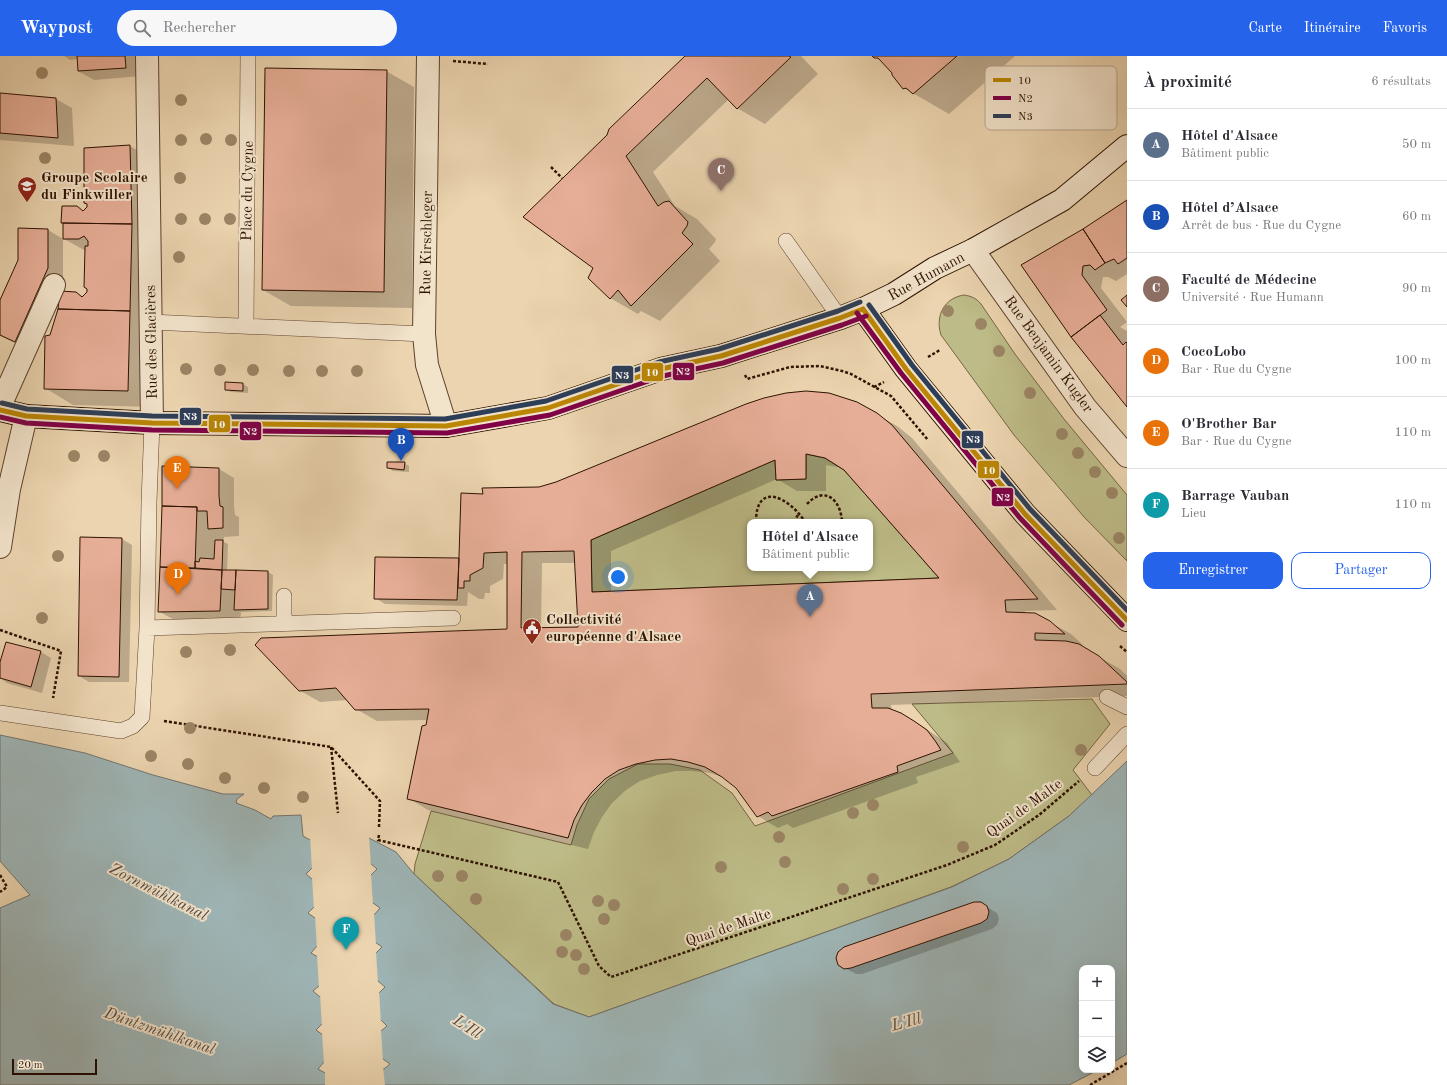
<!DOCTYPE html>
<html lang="fr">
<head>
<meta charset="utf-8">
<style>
	body { margin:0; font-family:"Old Standard TT",serif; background:#f7f7f7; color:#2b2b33 }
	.controls { position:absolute; right:12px; bottom:12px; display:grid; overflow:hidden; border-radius:8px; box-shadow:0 4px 16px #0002 }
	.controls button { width:36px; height:36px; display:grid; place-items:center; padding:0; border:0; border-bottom:1px solid #e1e1e2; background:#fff; color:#2b2b33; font:20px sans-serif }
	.scale { position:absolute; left:12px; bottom:10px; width:85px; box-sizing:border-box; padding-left:4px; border:2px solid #2e1201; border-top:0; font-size:11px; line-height:14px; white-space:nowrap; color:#2e1201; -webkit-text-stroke:3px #f2e3cb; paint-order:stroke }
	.you { position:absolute; left:618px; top:521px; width:14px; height:14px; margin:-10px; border:3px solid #fff; border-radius:50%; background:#1a73e8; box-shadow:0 0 0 6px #1a73e833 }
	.badge { display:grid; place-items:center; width:26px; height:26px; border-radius:50%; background:#2563eb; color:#fff; font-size:13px; font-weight:700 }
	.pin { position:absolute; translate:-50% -33px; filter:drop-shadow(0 1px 2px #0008) }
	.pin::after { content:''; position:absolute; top:21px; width:14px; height:12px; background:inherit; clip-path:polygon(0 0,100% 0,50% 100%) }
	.popup { position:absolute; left:747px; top:463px; width:126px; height:52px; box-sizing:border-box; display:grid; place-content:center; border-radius:8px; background:#fff; filter:drop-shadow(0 1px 3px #0005); font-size:13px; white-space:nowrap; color:#7c7c81 }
	.popup b { font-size:15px; color:#2b2b33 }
	.popup::after { content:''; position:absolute; left:50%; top:100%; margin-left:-8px; border:8px solid transparent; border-top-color:#fff }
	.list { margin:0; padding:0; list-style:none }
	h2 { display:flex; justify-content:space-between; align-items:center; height:52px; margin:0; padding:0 16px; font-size:17px }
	h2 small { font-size:13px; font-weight:400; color:#7c7c81 }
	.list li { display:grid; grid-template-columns:26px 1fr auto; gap:12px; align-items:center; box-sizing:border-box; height:72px; padding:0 16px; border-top:1px solid #e1e1e2 }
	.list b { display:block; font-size:15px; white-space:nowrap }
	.list p { margin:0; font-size:13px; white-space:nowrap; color:#7c7c81 }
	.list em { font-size:13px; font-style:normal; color:#7c7c81 }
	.actions { display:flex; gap:8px; padding:12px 16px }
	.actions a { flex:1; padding:9px 0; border:1px solid #2563eb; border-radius:12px; text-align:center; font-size:14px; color:#2563eb }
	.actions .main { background:#2563eb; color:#fff }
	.icon { flex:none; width:22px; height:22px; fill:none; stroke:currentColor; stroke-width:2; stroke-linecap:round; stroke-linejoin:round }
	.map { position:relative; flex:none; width:1127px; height:1029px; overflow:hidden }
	header { display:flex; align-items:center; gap:24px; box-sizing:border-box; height:56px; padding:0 20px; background:#2563eb; color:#fff }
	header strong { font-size:19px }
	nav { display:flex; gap:22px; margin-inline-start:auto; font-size:14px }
	.search { width:280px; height:36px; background:#f7f7f7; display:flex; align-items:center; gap:10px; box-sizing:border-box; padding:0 14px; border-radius:22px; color:#7c7c81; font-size:15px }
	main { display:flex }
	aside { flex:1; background:#fff }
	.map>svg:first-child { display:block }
	.green { fill:#bdbb87; stroke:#766644; fill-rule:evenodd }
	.water { fill:#9eb5b6; stroke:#71746e; fill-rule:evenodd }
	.pier { fill:#ebd4af }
	.shadow { fill:#0003; fill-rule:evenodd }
	.building { fill:#e7ae97; stroke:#2e1201; fill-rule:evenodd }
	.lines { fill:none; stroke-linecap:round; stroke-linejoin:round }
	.lane-casing { stroke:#5d422c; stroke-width:16 }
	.street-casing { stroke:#5d422c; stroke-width:24 }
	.secondary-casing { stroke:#2e1201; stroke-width:24 }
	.path { stroke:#2e1201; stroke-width:2.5; stroke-dasharray:3 2; stroke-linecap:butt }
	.lane { stroke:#f2e3cb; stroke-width:15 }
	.street { stroke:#f2e3cb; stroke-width:22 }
	.secondary { stroke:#f2e3cb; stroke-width:22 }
	.bus-1-casing { stroke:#f2e3cb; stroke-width:8 }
	.bus-2-casing { stroke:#f2e3cb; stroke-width:8 }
	.bus-3-casing { stroke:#f2e3cb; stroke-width:8 }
	.bus-1 { stroke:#bb8604; stroke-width:5 }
	.bus-2 { stroke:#7f0047; stroke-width:5 }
	.bus-3 { stroke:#2d3e58; stroke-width:5 }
	.tree { fill:#9b8565 }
	.labels { text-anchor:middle; stroke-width:4; stroke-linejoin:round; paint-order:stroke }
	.poi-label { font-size:15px; font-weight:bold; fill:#2e1201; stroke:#f2e3cb; text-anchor:start }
	.street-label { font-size:15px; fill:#2e1201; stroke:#f2e3cb }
	.water-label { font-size:16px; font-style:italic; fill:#554b40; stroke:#f2e3cb }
	.key { fill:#f2e3cb; stroke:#b7a48e; stroke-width:1 }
	.key-label { font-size:11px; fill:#2e1201 }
	.line-badge { stroke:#f2e3cb; stroke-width:1.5 }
	.badge-label { font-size:11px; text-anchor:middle; font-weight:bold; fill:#fff }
</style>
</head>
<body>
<header>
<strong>Waypost</strong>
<div class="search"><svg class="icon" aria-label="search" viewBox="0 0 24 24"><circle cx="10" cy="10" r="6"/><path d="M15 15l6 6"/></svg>Rechercher</div>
<nav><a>Carte</a><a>Itinéraire</a><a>Favoris</a></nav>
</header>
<main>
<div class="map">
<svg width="1127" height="1029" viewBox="0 0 1127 1029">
	<rect width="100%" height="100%" fill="#ebd4af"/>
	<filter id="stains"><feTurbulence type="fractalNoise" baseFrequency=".005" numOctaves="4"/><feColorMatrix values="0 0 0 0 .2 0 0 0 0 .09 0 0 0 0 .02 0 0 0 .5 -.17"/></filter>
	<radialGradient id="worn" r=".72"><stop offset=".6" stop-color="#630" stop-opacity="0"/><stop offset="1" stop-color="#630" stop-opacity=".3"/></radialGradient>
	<path class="green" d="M964,239C971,240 976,242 981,248L1015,298L1064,363L1127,439V505L1085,462L1014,379L941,279C935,260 944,242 964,239Z
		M806,398L825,402L844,414L939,522L592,536L591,484L775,404L776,424L806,423ZM750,466H870V512H750Z
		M1092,643L1110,668L1073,714L1092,739L1069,760L1009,803L951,831L589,961L554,948L414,818L415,808L431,755L571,789L577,769L589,743L609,723L638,708H670L700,714L732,737L755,770L953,697L912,648Z"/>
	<path class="water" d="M0,679L85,697L153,719L223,738H244L237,743L236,747L255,754L271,763L273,760L301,759L303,780L310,784L369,782L396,796L414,818L553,948L589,961L952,831L1009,803L1069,760L1127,705V998L1112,1007V912H1082V1014H1098L1069,1029H0V852L30,839L0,805ZM370,807L377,813L371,819L312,823L306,818L312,812ZM373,847L380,852L374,859L315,862L308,857L314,851ZM375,886L382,891L376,897L318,901L311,897L317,890ZM378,925L385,931L379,937L320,941L313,935L319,930ZM381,964L387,970L381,975L323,979L316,974L322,968ZM383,1003L390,1008L384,1013L325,1017L318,1013L324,1006Z"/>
	<path class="pier" d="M369,780L371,810L312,814L310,781Z
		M371,817L373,850L314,854L312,821Z
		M374,856L376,889L317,893L315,860Z
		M376,895L378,928L319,932L317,899Z
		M379,934L381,967L322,971L320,938Z
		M381,973L383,1006L324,1009L322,976Z
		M383,1011L385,1029H325V1015Z"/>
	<path class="shadow" d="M64,0H140L141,20L94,24L78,15V3L70,4Z
		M686,0H801L818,18L765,68L737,52L729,43L653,116L675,150L697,163L716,183L715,186L709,193L720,205L660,265L641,255L638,258L610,242L608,79Z
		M873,0H1015L949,58L904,32L894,17L884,7Z
		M386,15L414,31L412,252L291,250L263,234Z
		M0,38L56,43L72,52L74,90L0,84Z
		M130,90L158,106L156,351L73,349L45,332L51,280L75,237L84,241L88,236L86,195L64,183V168L62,167L77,151L84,156L88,151L85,92Z
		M1127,145V218L1116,225L1108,221H1103L1101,232L1127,266L1120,271L1127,275V349L1071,280L1084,174Z
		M48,174L63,183V221L31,294L0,280V246Z
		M243,328L248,331V337L231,336L226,333Z
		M876,358L897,370L912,382L1057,554L1025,555V558H1035L1071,578L1083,589H1078L1120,613L1127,620V640L891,649L892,655L901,658L922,670L947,687L960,706L916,721L918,727L793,772L787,768L778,772L758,760L737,731L726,722L710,717L692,715H676L657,719L640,725L626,734L612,747L602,761L594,776L588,793L428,754L408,742L428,664L377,665L356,653L348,644L320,646L299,634L508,574V508H504L503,523L490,530V537H485L484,543H479L468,536L467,550L385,548L375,542L459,503L484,439L539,432ZM826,409L843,412L941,523L611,536V495L777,423L797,435H826ZM542,507H575L579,572L541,573Z
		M404,407L409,410V416L393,415L388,412Z
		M219,413L234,422V449L235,459L239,461V480L224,481V486L228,488L227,515L268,516L273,519L272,555L241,556L240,566L180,567L160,556L163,450Z
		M122,483L132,489L129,626H89L79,620Z
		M6,587L41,596L51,602L42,637L7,627L0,622V610Z
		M980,847L997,857L999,863L997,869L992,873L862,918H856L845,912Z"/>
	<path class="building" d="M77,0H125L126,12L78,15Z
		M685,0H789L791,1L737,53L707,22L626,100L658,150L664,146L669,145L688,166L687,170L682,177L693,188L631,250L618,234L610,243L588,222L593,212L523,161L607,79L609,73Z
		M872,0H957L913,38L906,32L903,33L892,19V17L878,2H874Z
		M265,12L387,14L384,236L262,234Z
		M0,37L56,42L58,82L0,77Z
		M130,89L132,168L61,167L62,150H77L83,155L87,151V148L84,147V92Z
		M1127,144V202L1118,208L1114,203L1105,207L1083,173Z
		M63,167L132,168L130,255L58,253L60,235L76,236L82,241L87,236V233L84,231L85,192V190H88V185L84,180L79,183H63Z
		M18,172L48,173V212L15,286L0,279V244L18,204Z
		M1083,173L1105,207L1095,214L1090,209L1083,210L1082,219L1107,254L1071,281L1021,209Z
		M1127,239V251L1121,244Z
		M58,253L130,255L128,335L44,333L45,280L50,279Z
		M1100,259L1123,289L1126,286L1127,287V351L1071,281Z
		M225,326L243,327V335L225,334Z
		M806,335L829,337L857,346L877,357L892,369L1038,543L1005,544L1006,556L1035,557L1050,565L1065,578L1035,577V584L1066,585L1079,588L1099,600L1127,626V628L871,638L872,652H888L901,657L914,665L927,674L936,686L941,694L897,710L898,716L772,760L768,756L757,761L736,732L722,721L705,711L688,706L671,703L655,704L636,708L619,714L605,723L592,736L582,749L574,764L568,782L407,743L422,670L426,669L429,653L355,654L336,632L299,635L255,589L261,582L507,573V496L484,497L483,512L470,519V525H464V532H458L461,437L483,438L482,432L539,431L556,426L746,348L764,342L786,337ZM806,398L825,402L844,414L939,522L592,536L591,484L775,404L776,424L806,423ZM574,495L578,571L521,572L522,496Z
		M387,406H405L404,414L387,412Z
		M162,410L219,412V440L220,450L223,451V472L208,473L207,455H197V451L162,450Z
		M162,450L197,451L195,512L160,511Z
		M80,481L122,482L119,621L78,620Z
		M215,484H223L222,514L195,512V505L199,506L200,502L214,503Z
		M375,501L459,502L457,544L374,543Z
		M160,511L222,514L220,555L158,556Z
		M222,514H236L235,534L221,533Z
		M236,514L268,515V553L234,554Z
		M6,586L41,595L31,631L0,622V606Z
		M974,846H981L987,850L989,856L987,863L981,867L851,912L844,913L838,909L836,902L838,896L844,891Z"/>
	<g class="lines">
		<g class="lane-casing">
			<path id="lane" d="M786,185L840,262
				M150,266L424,278
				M246,269L248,0
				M284,567V540
				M147,572L453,562
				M1107,641L1127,651
				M0,657L121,675L133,670L142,661L147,572L149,446L152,367
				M1095,712L1127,678"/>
		</g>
		<g class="street-casing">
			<path id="street" d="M147,0L152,367
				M428,0L424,278L427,309L446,370
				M973,194L1085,351L1127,400
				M0,350L54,229
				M0,491L9,433L26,360"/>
		</g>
		<g class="secondary-casing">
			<path id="secondary" d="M863,253L906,313L1025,458L1127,564
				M0,354L26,360L152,367L446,370L548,352L661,313L721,300L840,262L863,253L894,238L935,212L973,194L1062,144L1127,90"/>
		</g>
		<path class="path" d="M453,5L488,8
			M551,111L562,122
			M928,301L940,294
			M745,319L747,323L790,311L820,310L842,315L851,318L891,340L928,384
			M874,331L884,326
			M807,448C825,429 841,444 842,466
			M756,466C756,423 791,443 805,466
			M794,466L799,457
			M0,574L61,595L53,642
			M1120,590L1127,596
			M164,665L331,691L380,745L379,771
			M331,691L338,757
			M379,779L378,784L558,826L599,910L611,921L947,809L995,789L1039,759L1079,725
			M0,819L7,831L0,836
			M1090,1029L1127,1007"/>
		<use href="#lane" class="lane"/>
		<use href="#street" class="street"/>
		<use href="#secondary" class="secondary"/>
		<g class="bus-1-casing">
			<path id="bus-1" d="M863,253L906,313L1025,458L1127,564
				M0,354L26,360L152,367L446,370L548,352L661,313L721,300L840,262L863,253"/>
		</g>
		<g class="bus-2-casing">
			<path id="bus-2" d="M857,257L901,317L1020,462L1122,569
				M0,361L26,367L152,374L447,377L550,359L663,320L723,307L842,269L866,260"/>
		</g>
		<g class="bus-3-casing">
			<path id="bus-3" d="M869,249L912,309L1030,453L1127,554
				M2,347L27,353L152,360L445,363L546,345L659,306L719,293L838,255L860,246"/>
		</g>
		<use href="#bus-1" class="bus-1"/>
		<use href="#bus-2" class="bus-2"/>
		<use href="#bus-3" class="bus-3"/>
	</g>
	<g class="tree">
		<circle cx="42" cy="17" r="6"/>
		<circle cx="181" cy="44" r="6"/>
		<circle cx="206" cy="83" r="6"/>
		<circle cx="181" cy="84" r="6"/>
		<circle cx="231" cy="84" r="6"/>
		<circle cx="45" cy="102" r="6"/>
		<circle cx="180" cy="122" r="6"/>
		<circle cx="181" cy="163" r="6"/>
		<circle cx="205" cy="163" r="6"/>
		<circle cx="230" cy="163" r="6"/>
		<circle cx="179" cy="201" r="6"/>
		<circle cx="948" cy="255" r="6"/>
		<circle cx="981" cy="268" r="6"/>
		<circle cx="999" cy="295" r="6"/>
		<circle cx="186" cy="313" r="6"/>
		<circle cx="220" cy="314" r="6"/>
		<circle cx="253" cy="314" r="6"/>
		<circle cx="289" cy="315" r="6"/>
		<circle cx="322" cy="315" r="6"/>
		<circle cx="357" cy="315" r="6"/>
		<circle cx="1030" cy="337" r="6"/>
		<circle cx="1062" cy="378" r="6"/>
		<circle cx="1078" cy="397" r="6"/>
		<circle cx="74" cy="400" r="6"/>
		<circle cx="104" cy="400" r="6"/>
		<circle cx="1095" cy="416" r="6"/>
		<circle cx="1112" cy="437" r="6"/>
		<circle cx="1119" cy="482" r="6"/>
		<circle cx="58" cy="500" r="6"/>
		<circle cx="42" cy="562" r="6"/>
		<circle cx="230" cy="594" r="6"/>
		<circle cx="186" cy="596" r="6"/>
		<circle cx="190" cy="672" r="6"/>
		<circle cx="1081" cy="694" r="6"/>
		<circle cx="151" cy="700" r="6"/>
		<circle cx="188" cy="708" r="6"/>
		<circle cx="225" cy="722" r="6"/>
		<circle cx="264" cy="732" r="6"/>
		<circle cx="303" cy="741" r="6"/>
		<circle cx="873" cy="749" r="6"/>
		<circle cx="853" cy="757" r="6"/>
		<circle cx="779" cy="781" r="6"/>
		<circle cx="963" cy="791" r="6"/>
		<circle cx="785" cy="806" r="6"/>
		<circle cx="721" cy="811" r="6"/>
		<circle cx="438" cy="820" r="6"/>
		<circle cx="462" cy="820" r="6"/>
		<circle cx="873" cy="823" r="6"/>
		<circle cx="843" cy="833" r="6"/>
		<circle cx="476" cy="843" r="6"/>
		<circle cx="598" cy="845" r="6"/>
		<circle cx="614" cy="849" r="6"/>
		<circle cx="604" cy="863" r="6"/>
		<circle cx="566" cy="879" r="6"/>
		<circle cx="692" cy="884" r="6"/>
		<circle cx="562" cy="896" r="6"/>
		<circle cx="576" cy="899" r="6"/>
		<circle cx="584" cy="913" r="6"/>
	</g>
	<defs>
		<g id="school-pin" transform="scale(1)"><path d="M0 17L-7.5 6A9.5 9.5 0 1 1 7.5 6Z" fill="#8f2418" stroke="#f2e3cb"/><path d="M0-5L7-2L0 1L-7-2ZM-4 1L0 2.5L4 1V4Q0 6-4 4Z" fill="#fff"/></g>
		<g id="civic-pin" transform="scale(1)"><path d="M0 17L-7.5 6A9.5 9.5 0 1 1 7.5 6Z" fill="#8f2418" stroke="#f2e3cb"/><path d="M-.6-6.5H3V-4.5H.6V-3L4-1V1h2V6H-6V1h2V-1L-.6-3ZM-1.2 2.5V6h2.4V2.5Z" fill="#fff"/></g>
	</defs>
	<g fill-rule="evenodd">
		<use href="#school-pin" x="27" y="130"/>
		<use href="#civic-pin" x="532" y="572"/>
	</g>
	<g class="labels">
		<g class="poi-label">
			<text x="41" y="126">Groupe Scolaire<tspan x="41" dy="17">du Finkwiller</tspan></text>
			<text x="546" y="568">Collectivité<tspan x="546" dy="17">européenne d'Alsace</tspan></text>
		</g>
		<g class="street-label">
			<text transform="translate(247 135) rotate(-89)" y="5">Place du Cygne</text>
			<text transform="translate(426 187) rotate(-89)" y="5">Rue Kirschleger</text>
			<text transform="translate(926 220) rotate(-29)" y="5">Rue Humann</text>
			<text transform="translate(151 286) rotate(-91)" y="5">Rue des Glacières</text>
			<text transform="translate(1049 298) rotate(54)" y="5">Rue Benjamin Kugler</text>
			<text transform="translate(1024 752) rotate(-36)" y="5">Quai de Malte</text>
			<text transform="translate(728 871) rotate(-19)" y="5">Quai de Malte</text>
		</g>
		<g class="water-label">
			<text transform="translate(159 835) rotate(27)" y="6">Zornmühlkanal</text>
			<text transform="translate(906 965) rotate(-15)" y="6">L'Ill</text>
			<text transform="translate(468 970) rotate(33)" y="6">L'Ill</text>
			<text transform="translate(160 974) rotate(19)" y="6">Düntzmühlkanal</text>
		</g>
	</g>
	<rect x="985" y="10" width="132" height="64" rx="6" class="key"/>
	<rect x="993" y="22" width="18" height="4" fill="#bb8604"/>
	<rect x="993" y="40" width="18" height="4" fill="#7f0047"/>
	<rect x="993" y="58" width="18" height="4" fill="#2d3e58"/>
	<g class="key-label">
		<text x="1018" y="28">10</text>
		<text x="1018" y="46">N2</text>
		<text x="1018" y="64">N3</text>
	</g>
	<g class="line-badge">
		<rect x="672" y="306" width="23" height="19" rx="4" fill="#7f0047"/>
		<rect x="641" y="306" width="23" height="20" rx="4" fill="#bb8604"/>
		<rect x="611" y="309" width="23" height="19" rx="4" fill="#2d3e58"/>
		<rect x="179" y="351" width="23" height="19" rx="4" fill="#2d3e58"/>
		<rect x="208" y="358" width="23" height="19" rx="4" fill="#bb8604"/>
		<rect x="239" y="365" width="23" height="20" rx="4" fill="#7f0047"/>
		<rect x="961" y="374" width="23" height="19" rx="4" fill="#2d3e58"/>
		<rect x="977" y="404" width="23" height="19" rx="4" fill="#bb8604"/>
		<rect x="991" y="431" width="23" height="20" rx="4" fill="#7f0047"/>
	</g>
	<g class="badge-label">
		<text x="683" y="319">N2</text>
		<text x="652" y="320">10</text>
		<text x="622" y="323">N3</text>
		<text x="190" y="364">N3</text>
		<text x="219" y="372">10</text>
		<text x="250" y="379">N2</text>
		<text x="973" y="387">N3</text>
		<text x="989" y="418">10</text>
		<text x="1003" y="445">N2</text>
	</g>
	<rect width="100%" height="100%" filter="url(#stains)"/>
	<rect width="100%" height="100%" fill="url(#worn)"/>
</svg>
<div class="controls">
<button>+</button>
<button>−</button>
<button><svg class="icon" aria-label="layers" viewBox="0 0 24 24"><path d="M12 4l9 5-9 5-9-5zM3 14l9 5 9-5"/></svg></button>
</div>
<div class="scale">20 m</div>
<div class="you"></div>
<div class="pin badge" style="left:810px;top:561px;background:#5c6f8a">A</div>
<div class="popup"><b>Hôtel d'Alsace</b>Bâtiment public</div>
<div class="pin badge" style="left:401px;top:405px;background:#1a4fb4">B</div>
<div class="pin badge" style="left:721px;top:135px;background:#8d6e63">C</div>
<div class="pin badge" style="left:178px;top:539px;background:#e8710a">D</div>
<div class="pin badge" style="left:177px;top:433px;background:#e8710a">E</div>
<div class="pin badge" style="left:346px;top:894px;background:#0f9aa8">F</div>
</div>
<aside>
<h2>À proximité<small>6 résultats</small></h2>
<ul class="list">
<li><span class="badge" style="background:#5c6f8a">A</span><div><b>Hôtel d'Alsace</b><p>Bâtiment public</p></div><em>50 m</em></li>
<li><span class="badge" style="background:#1a4fb4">B</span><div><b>Hôtel d’Alsace</b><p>Arrêt de bus · Rue du Cygne</p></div><em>60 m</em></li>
<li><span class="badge" style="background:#8d6e63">C</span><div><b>Faculté de Médecine</b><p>Université · Rue Humann</p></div><em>90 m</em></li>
<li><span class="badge" style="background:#e8710a">D</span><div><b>CocoLobo</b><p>Bar · Rue du Cygne</p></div><em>100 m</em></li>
<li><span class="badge" style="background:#e8710a">E</span><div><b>O'Brother Bar</b><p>Bar · Rue du Cygne</p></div><em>110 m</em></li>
<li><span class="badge" style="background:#0f9aa8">F</span><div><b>Barrage Vauban</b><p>Lieu</p></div><em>110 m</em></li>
</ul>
<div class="actions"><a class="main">Enregistrer</a><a>Partager</a></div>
</aside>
</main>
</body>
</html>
